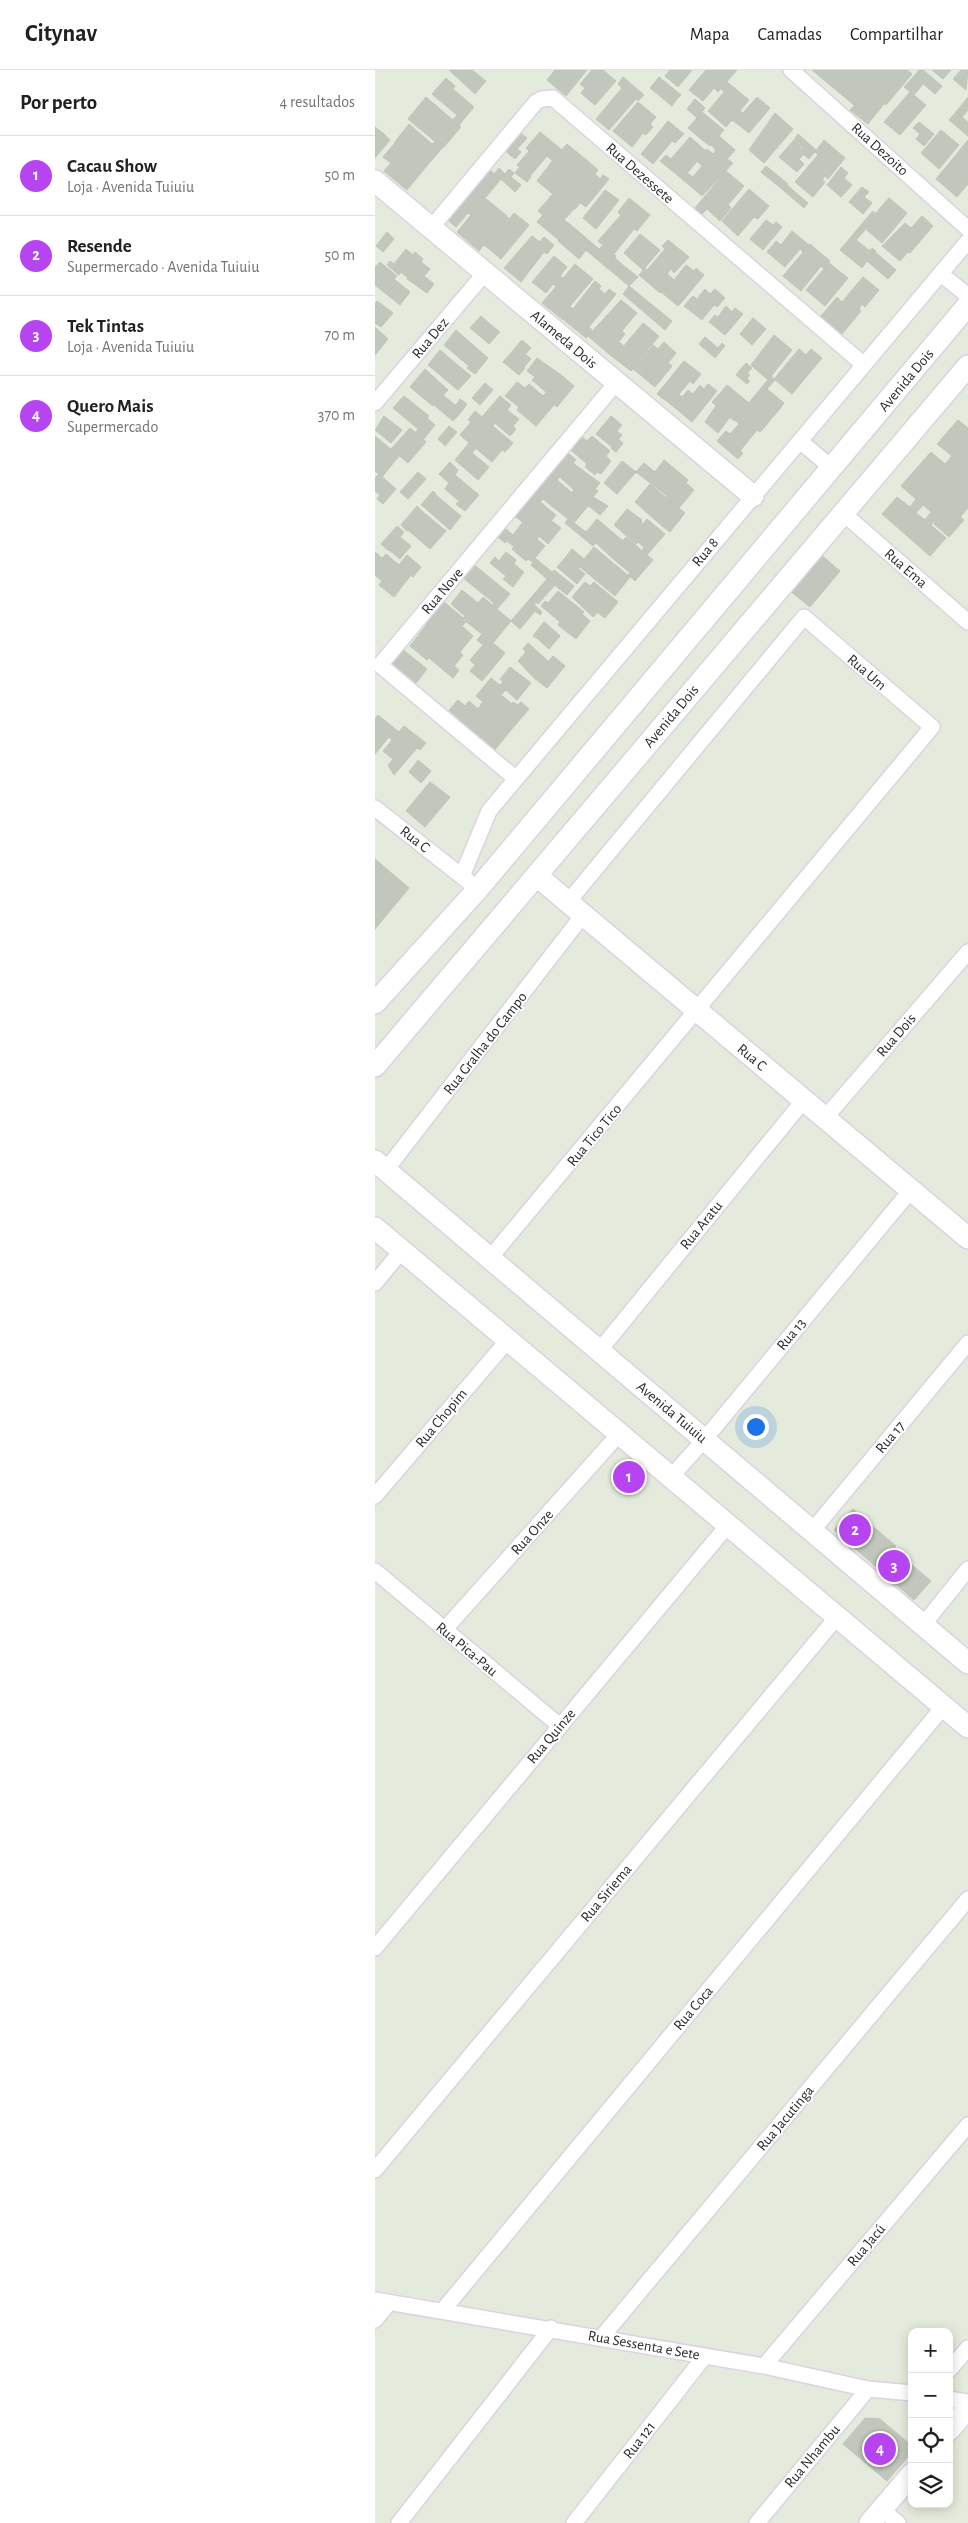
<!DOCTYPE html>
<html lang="pt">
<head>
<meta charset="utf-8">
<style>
	body { margin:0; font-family:"Alegreya Sans",sans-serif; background:#f6f6f6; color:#202124 }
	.controls { position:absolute; right:15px; bottom:15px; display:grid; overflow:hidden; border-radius:10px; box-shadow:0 2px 12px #0003 }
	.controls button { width:45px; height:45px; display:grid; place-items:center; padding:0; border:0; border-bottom:1px solid #e0e0e0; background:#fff; color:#202124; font:25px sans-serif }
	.you { position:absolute; left:380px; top:1356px; width:18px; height:18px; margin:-12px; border:4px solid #fff; border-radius:50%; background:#1a73e8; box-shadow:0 0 0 8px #1a73e833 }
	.badge { display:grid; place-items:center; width:32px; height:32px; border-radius:50%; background:#b744f1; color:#fff; font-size:16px; font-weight:700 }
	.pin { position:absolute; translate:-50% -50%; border:2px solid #fff; box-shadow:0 1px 5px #0006 }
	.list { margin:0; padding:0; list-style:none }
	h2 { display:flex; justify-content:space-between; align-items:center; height:65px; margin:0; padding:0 20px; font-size:21px }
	h2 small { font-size:16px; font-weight:400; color:#757577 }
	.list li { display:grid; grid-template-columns:32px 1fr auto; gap:15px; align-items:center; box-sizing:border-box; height:80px; padding:0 20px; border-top:1px solid #e0e0e0 }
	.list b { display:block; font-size:19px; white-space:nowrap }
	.list p { margin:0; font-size:16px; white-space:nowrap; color:#757577 }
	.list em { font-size:16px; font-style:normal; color:#757577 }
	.icon { flex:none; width:28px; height:28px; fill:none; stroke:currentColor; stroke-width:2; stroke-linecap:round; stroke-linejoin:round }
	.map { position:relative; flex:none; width:593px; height:2453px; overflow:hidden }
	header { display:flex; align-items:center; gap:30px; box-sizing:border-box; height:70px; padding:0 25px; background:#fff; border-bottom:1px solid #e0e0e0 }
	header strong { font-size:24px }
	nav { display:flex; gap:28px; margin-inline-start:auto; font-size:18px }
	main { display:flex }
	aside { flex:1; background:#fff }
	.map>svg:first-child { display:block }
	.building { fill:#c1c7bc; stroke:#bec6b6; fill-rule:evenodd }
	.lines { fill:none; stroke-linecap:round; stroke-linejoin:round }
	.street-casing { stroke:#dcd2e2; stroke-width:18 }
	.secondary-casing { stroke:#dcd2e2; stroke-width:24 }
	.street { stroke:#fff; stroke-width:15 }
	.secondary { stroke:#fff; stroke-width:21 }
	.labels { text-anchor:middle; stroke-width:4; stroke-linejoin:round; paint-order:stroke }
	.street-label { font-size:15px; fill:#2a2a2a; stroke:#fff }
</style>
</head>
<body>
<header>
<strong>Citynav</strong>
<nav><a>Mapa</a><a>Camadas</a><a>Compartilhar</a></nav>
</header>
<main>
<aside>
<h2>Por perto<small>4 resultados</small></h2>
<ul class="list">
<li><span class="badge">1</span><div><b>Cacau Show</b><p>Loja · Avenida Tuiuiu</p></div><em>50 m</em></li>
<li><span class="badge">2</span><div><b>Resende</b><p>Supermercado · Avenida Tuiuiu</p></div><em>50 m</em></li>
<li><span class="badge">3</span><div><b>Tek Tintas</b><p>Loja · Avenida Tuiuiu</p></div><em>70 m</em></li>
<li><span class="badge">4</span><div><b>Quero Mais</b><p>Supermercado</p></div><em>370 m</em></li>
</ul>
</aside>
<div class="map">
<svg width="593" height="2453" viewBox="0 0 593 2453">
	<rect width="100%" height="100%" fill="#e5ebdc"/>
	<path class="building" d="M74,0H97L111,11L100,24Z
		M180,0H212L191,26L172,10Z
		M217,0H228L241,11L220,35L206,23L210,18L205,14Z
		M295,0H317L303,17L290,6Z
		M331,0H362L343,22L339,18L328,31L314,20Z
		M437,0H508L479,35Z
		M508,0H532L537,4L511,35L492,20Z
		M544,0H548L567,16L560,24L539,6Z
		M557,0H576L568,9Z
		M586,0H593L591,20L578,9Z
		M539,6L548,14L539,25L529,17Z
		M248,7L269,25L263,31L261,29L234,60L221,49L247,18L243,14Z
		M284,7L306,25L301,30L280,12Z
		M71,8L80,16L78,19L99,37L84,55L78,50L82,45L57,24Z
		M280,12L301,30L297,36L275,18Z
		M352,12L374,30L351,57L333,41L349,22L346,19Z
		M492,20L509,34L496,50L479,36Z
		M535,22L551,35L525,65L509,52Z
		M51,27L86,57L68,78L33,49Z
		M382,27L395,38L374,63L357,50L365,41L368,43Z
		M593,27V40L587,47L581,42Z
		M320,29L330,38L322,48L312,39Z
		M263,32L281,47L275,54L278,57L271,65L268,63L257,77L238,61Z
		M479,36L496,50L493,54L475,40Z
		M327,42L349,60L344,66L322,48Z
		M581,42L593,52V66L574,50Z
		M400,43L418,59L389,93L374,80Z
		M322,48L344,66L339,72L330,64L326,69L313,58Z
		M293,51L309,64L300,73L285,61Z
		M544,52L559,64L549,76L541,69L545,64L538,58Z
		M34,54L57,74L60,71L68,77L50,98L19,73Z
		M0,57L9,64L0,75Z
		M138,57L152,68L142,79L146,82L140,89L123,75Z
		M566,60L584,75L564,99L546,83Z
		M285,61L297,71L278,94L266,84Z
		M165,62L187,80L178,91L172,86L155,106L142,95L154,81L151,78Z
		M9,64L15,70L0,88V75Z
		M330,64L339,72L335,76L326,69Z
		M423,64L441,80L434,89L428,84L431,82L424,76L426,74L420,69Z
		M344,66L360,80L352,89L358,93L327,126L307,109L312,103L318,107L327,96L322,91L332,79L338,84L341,80L336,75Z
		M315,67L331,81L307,109L285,91L291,85L296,89Z
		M420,69L431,82L424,89L429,94L422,102L404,87Z
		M449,70L470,88L453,109L450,106L447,110L450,112L438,127L420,112L443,85L440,82Z
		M593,70V114L582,127L561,109Z
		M20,73L50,98L32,120L9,101L16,93L8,87Z
		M192,74L214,92L168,145L163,141L195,104L178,90Z
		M178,90L195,104L178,124L162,111Z
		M105,92L126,109L96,145L93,143L81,157L63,142Z
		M214,92L223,100L220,104L225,109L228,105L234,109L211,137L205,133L200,139L194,136L179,154L168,145Z
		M391,96L413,114L408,120L386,102Z
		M145,97L156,107L152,112L140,103Z
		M466,97L473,103L469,108L477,115L466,127L452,115Z
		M124,98L130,104L126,109L119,104Z
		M134,99L139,103L136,107L146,115L140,122L126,109Z
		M351,101L369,116L353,135L356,138L345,151L332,139L327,144L320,138Z
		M412,115L433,133L429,138L408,120Z
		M487,117L494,122L489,127L497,133L488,144L474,132Z
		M374,119L394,136L383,149L379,147L363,166L347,151Z
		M230,120L244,130L221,159L208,148Z
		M110,128L132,146L104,181L82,162Z
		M254,128L275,145L262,161L259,159L239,184L241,186L232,198L211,180L217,173L224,179L228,175L223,171L246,145L243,142Z
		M514,128L532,143L507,173L486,155L498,141L500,144Z
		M194,136L199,139L189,150L196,155L190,163L179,154Z
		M139,143L154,155L146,165L139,160L143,155L135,148Z
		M168,145L190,163L184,170L162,152Z
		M547,146L558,156L535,183L533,182L525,191L507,176L530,153L536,158Z
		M132,147L143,155L139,160L146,165L126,189L109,175Z
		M391,150L398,155L401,152L407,157L388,180L375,169Z
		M196,155L217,173L211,180L190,163Z
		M486,155L490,160L481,170L495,181L497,178L501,181L492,191L471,173Z
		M417,161L434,175L428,182L425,179L410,197L392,182L401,171L406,175Z
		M12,162L19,169L8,182L1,176Z
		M190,163L211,180L204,189L183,171Z
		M265,164L285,180L268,200L249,183Z
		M157,166L165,172L169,167L179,175L172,184L169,182L146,212L129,198Z
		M293,170L314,187L299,203L296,199L292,204L297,208L285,223L264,205L270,198L272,200L290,179L287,176Z
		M471,173L492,191L487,198L465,180Z
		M435,174L455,191L449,199L446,196L426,221L408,206Z
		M31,179L38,185L40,182L48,189L46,192L55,199L49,206L59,214L52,223L32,209L33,208L26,202L24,205L12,195L15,191L19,194Z
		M500,182L521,200L513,209L492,191Z
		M179,186L192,197L185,206L188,208L181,216L178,214L171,223L157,212Z
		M240,188L249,196L241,205L232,198Z
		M5,192L22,206L19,209L35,222L25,235L0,215V197Z
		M454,193L473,208L450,236L431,220Z
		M200,194L218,209L195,236L198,239L188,250L167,233Z
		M311,195L319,201L321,198L329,205L307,232L289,217L297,208L299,210Z
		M249,196L263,207L254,216L241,205Z
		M488,207L504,220L490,237L487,234L484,239L486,241L467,264L446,246L462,227L467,232Z
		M220,211L226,216L224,219L230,224L234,219L241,224L214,257L218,261L211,268L189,250Z
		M254,216L276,234L269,242L248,224Z
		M289,217L307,232L303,236L286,222Z
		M330,219L335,224L340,219L350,228L342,237L339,235L327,250L309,236L318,226L322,229Z
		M246,230L262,243L247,261L250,264L234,284L213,266Z
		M2,231L18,243L6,257L0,253V234Z
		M276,234L297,251L290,260L269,242Z
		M351,236L357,242L360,238L368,244L350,265L334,252L340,245L343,247Z
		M106,246L116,255L106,267L95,258Z
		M378,248L391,259L377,275L365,264Z
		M268,253L284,266L256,301L234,284L244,272L249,276Z
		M116,255L125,262L114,274L106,267Z
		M0,257L13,269L0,285Z
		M81,260L106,282L94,296L69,275Z
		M399,265L417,280L393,310L376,295Z
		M330,267L343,278L347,273L350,276L340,288L324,274Z
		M147,270L156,278L143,292L150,298L144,305L128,292Z
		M289,272L301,283L293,293L297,296L280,317L268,307L286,286L276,278L278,275L283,279Z
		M276,278L286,286L268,307L258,299Z
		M424,279L431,285L436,279L447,288L417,324L399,309Z
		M65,280L91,302L79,317L53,295Z
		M106,282L113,288L100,304L92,298Z
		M150,284L156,289L149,297L143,292Z
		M162,288L186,305L171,322L157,310L160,307L152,301Z
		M309,291L326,304L318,314L315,311L304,324L307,327L299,337L282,324Z
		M371,293L377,298L372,303L375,305L372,308L364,301Z
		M50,299L73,320L58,336L35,317Z
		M364,301L375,311L372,314L361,305Z
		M91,302L96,306L83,320L79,317Z
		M186,305L199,316L182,337L168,326Z
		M396,306L400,310L392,319L409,333L404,340L382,323Z
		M142,312L150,318L154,314L179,335L161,356L142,340L144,337L130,326Z
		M110,313L118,320L105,335L97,328Z
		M333,314L342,321L317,352L299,337L313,320L318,324L325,315L329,319Z
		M352,315L374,333L369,339L347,321Z
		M347,321L369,339L359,351L355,347L343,363L330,352L341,336L337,332Z
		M382,323L404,340L396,349L379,334L375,338L372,335Z
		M68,325L87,341L78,351L59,335Z
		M29,326L54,346L43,359L18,338Z
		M125,326L136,335L132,340L144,349L138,356L141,359L135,366L120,353L118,356L107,347Z
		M85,329L92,334L87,341L80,336Z
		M379,334L396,349L390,357L372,342Z
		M372,335L375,338L372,342L390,357L385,362L382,360L365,381L368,383L363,389L342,371L351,361L355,364L364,354L360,350Z
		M100,341L138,373L130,382L127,380L117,392L85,365L96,352L93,350Z
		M9,346L27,360L16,373L0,360Z
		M236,346L247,355L242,361L247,365L237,377L221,364Z
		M52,348L60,355L48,370L40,363Z
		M583,350L593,358V438L585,447L589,450L574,467L559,454L563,447L556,455L571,468L555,486L507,444L522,427L535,437L541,429L526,416L556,382L570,394L577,386L562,374ZM548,435L556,442L550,450L541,443Z
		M74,356L82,362L70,376L63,369Z
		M35,358L51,372L33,393L16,379Z
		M0,366L24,386L7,407L0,401Z
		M217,366L235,381L231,386L236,391L226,404L222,402L220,405L210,397L212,394L196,380L207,367L212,371Z
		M243,369L248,373L241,382L236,378Z
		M94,373L101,378L97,383L114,397L103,410L80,390Z
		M192,382L201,390L198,393L225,413L220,419L223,421L218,427L233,436L225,445L197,423L199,420L185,407L182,410L174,404Z
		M289,390L313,410L311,413L319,420L304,438L291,428L292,426L261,402L269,393L280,402Z
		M247,391L261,402L242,424L229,413Z
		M75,392L83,400L80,405L104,425L90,441L81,434L84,431L70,419L74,413L64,404Z
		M170,400L213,436L199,453L211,462L207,467L190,453L193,449L168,429L165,432L152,422Z
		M43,402L51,409L33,429L25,422Z
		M4,404L21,419L8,434L2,429L5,425L0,421V408Z
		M275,414L295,431L289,439L296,445L287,456L260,432Z
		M58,421L61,424L50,438L46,435Z
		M61,425L86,446L75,460L50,438Z
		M157,425L181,445L164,466L140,446Z
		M295,431L310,443L295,462L287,456L296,445L289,439Z
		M42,436L48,442L32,461L26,455Z
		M252,439L267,450L266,452L268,454L272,449L290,464L272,485L267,481L269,477L263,472L261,474L239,455Z
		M48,442L71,461L55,479L33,460Z
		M222,449L248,471L235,486L221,473L218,476L207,467Z
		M177,451L186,458L173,474L164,466Z
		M148,452L164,466L162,469L170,476L160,488L177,502L172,509L156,495L158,492L153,489L151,491L137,479L139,477L132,471L130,473L118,463L125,454L138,465Z
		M22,456L29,462L14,481L6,474Z
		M25,467L36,476L25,489L14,480Z
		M251,467L278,490L260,511L253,505L255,503L235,486Z
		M219,477L255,507L240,526L205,497L203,499L190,488L197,479L209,489Z
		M0,482L7,488L11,484L36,505L19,527L4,515L7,511L0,505Z
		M131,482L141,490L139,494L149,502L138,517L128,509L131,506L115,493L120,487L124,491Z
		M445,484L465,501L435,537L414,520Z
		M32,485L46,497L38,507L24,495Z
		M190,488L210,504L202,514L182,497Z
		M98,494L135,524L122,539L117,535L119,533L87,507Z
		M179,500L199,516L192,525L172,509Z
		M172,509L180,515L163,534L161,532L159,535L154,530Z
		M210,512L215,516L219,512L225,517L211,534L222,543L218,547L197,527Z
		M225,517L243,532L230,548L211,534Z
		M87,520L103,533L108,527L136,551L118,573L88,549L90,546L76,534Z
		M183,521L209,542L207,544L215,551L201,569L183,555L185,552L166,536L170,531L173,533Z
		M154,530L167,542L165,545L160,541L145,559L136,551Z
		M69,532L92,551L87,556L98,566L85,582L51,554Z
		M169,552L174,556L163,569L158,566Z
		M52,554L88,585L79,596L84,600L78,608L54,588L52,590L35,576Z
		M174,556L185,566L174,579L163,569Z
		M107,564L118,573L100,595L95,590L108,575L102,570Z
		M118,573L130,583L112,605L100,595Z
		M153,573L173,591L159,608L143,591L151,582L148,579Z
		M27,579L52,599L41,613L16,592Z
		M178,586L190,596L172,618L159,608Z
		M100,595L112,605L107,611L95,601Z
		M135,597L156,613L142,630L125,615L128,612L125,609Z
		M116,608L131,620L126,625L137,634L138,632L143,635L146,632L154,639L141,654L131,646L126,652L105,635L108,632L101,626Z
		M83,630L90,636L94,631L103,639L106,635L117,645L100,666L79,648L81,646L74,640Z
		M3,645L24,662L17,670L14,667L0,684V649Z
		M117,645L136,660L119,681L100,666Z
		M131,646L141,654L136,660L126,652Z
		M29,656L51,673L45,680L42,678L19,705L13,695L18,689L8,681Z
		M43,690L56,701L46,713L34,702Z
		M55,712L75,727L50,757L31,741Z
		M0,789L34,818L0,859Z
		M478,1439L502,1460L483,1481L459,1460Z
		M502,1460L521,1476L518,1479L556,1511L539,1530L483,1481Z
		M490,2348L505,2349L537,2376V2382L512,2411L468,2374Z"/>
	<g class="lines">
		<g class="street-casing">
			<path id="street" d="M416,0L593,159
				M56,158L161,32L167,29L178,28L489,295
				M566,204L593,226
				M0,333L110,203
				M426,372L457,398
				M468,443L593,552
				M140,708L5,595L241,313
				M0,738L94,812
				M87,806L114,741L593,171
				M450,1048L593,882
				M11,1100L208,845
				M115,1188L557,657L429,547L193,832
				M0,1213L27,1180
				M224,1281L429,1030
				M296,1407L329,1370L536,1120
				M0,1426L133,1270
				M437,1461L593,1273
				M0,1501L185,1656
				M548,1555L593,1499
				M70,1559L244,1364
				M0,1878L353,1455
				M0,2100L462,1547
				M0,2230L389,2296L493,2319L537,2323
				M68,2240L569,1636
				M0,2250L14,2233
				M226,2268L593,1829
				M389,2296L593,2055
				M574,2300L593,2278
				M574,2329L593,2332
				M506,2439L523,2453
				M24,2453L176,2258
				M199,2453L330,2286
				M382,2453L493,2319"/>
		</g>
		<g class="secondary-casing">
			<path id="secondary" d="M0,111L378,426
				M162,806L593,1168
				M0,933L102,820L593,235
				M0,996L593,296
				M0,1091L593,1593
				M0,1158L593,1657
				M574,2360L593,2338
				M495,2453L537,2404"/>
		</g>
		<use href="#street" class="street"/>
		<use href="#secondary" class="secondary"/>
	</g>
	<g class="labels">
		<g class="street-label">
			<text transform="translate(505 79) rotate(42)" y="5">Rua Dezoito</text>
			<text transform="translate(265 103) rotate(41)" y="5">Rua Dezessete</text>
			<text transform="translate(55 268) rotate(-50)" y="5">Rua Dez</text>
			<text transform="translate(189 269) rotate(40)" y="5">Alameda Dois</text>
			<text transform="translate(531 310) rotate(-50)" y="5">Avenida Dois</text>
			<text transform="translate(330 482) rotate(-50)" y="5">Rua 8</text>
			<text transform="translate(531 498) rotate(41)" y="5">Rua Ema</text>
			<text transform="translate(67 521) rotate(-50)" y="5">Rua Nove</text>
			<text transform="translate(492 602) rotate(41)" y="5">Rua Um</text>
			<text transform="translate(296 646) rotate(-50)" y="5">Avenida Dois</text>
			<text transform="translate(40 769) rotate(38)" y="5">Rua C</text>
			<text transform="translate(521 965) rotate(-49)" y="5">Rua Dois</text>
			<text transform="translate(110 973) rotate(-52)" y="5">Rua Gralha do Campo</text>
			<text transform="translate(377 987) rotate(40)" y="5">Rua C</text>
			<text transform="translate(219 1065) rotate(-50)" y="5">Rua Tico Tico</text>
			<text transform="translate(326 1155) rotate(-51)" y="5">Rua Aratu</text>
			<text transform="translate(416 1264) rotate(-50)" y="5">Rua 13</text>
			<text transform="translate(297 1342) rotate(40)" y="5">Avenida Tuiuiu</text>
			<text transform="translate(66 1348) rotate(-50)" y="5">Rua Chopim</text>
			<text transform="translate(515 1367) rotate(-50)" y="5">Rua 17</text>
			<text transform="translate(157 1462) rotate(-48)" y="5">Rua Onze</text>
			<text transform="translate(92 1579) rotate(40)" y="5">Rua Pica-Pau</text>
			<text transform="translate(176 1666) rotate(-50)" y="5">Rua Quinze</text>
			<text transform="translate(231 1823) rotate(-50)" y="5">Rua Siriema</text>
			<text transform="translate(318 1938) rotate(-50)" y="5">Rua Coca</text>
			<text transform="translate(410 2048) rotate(-50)" y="5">Rua Jacutinga</text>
			<text transform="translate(491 2175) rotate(-50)" y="5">Rua Jacú</text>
			<text transform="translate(269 2275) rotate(10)" y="5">Rua Sessenta e Sete</text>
			<text transform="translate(264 2370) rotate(-52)" y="5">Rua 121</text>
			<text transform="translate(437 2386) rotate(-50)" y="5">Rua Nhambu</text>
		</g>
	</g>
</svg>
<div class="controls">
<button>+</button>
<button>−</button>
<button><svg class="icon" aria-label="locate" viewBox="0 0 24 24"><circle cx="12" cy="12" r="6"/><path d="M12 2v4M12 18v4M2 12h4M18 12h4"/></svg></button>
<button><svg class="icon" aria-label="layers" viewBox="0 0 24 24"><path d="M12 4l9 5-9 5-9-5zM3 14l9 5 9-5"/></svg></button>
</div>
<div class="you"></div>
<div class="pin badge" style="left:254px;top:1407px">1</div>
<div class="pin badge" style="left:480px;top:1460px">2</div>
<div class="pin badge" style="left:519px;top:1496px">3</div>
<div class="pin badge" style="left:505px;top:2379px">4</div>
</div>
</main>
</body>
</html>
